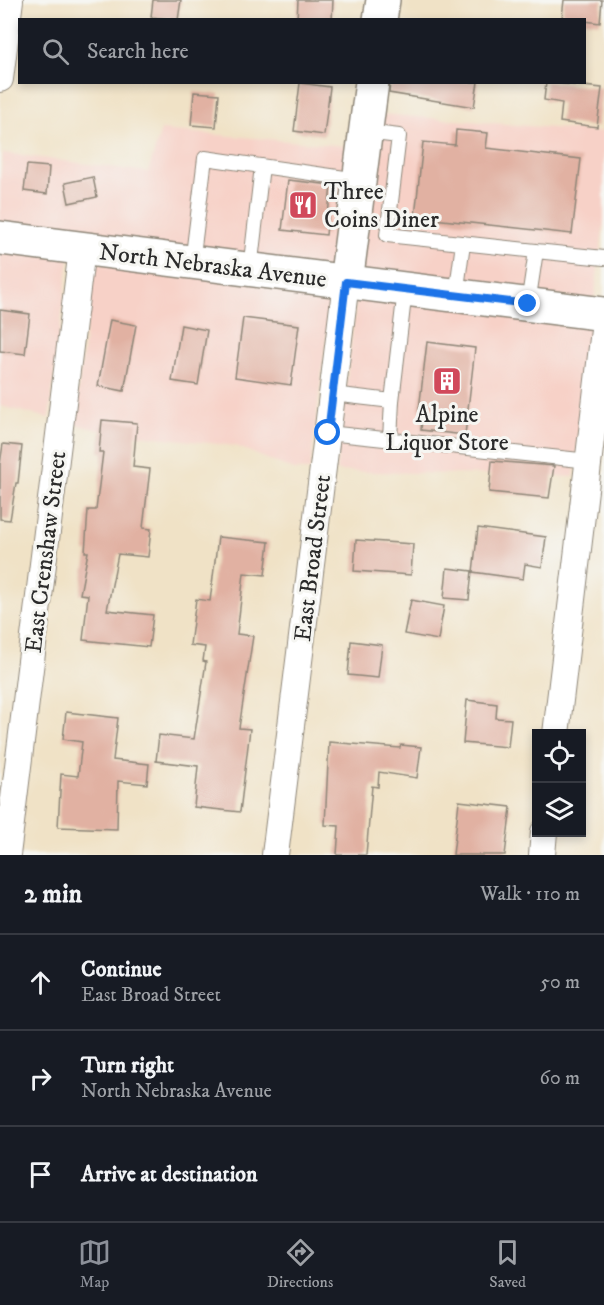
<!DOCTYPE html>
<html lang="en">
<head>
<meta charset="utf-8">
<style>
	body { margin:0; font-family:"IM FELL DW Pica",serif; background:#20242c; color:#f1f3f6 }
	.controls { position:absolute; right:18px; bottom:18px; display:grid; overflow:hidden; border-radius:0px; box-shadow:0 3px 9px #0003 }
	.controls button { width:54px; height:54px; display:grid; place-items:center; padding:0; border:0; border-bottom:2px solid #363941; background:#171b24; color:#f1f3f6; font:30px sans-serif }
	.stop { position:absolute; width:18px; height:18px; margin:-14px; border:4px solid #1a73e8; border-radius:50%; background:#fff }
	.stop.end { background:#1a73e8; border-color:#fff; box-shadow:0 2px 6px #0008 }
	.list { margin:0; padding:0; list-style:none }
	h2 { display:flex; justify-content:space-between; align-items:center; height:78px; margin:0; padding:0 24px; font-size:26px }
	h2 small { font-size:20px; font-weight:400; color:#9ea1a6 }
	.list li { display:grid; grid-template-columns:39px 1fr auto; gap:18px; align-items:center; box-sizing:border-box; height:96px; padding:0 24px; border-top:2px solid #363941 }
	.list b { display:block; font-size:22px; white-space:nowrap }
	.list p { margin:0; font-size:20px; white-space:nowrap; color:#9ea1a6 }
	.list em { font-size:20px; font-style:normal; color:#9ea1a6 }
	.icon { flex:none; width:33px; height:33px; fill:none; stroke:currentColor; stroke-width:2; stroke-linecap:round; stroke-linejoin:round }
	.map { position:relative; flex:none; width:604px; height:855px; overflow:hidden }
	.search { position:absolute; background:#171b24; box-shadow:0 3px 9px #0003; left:18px; right:18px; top:18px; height:66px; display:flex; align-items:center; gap:15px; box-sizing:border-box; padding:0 21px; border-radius:0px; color:#9ea1a6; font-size:22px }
	.sheet { height:366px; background:#171b24 }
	nav { display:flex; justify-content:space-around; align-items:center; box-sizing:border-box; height:84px; border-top:2px solid #363941; background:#171b24; font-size:16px; color:#9ea1a6 }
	nav a { display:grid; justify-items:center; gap:3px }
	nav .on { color:#8c9099 }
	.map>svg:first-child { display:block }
	.built { fill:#f7d1c7 }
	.building { fill:#e1b1a2 }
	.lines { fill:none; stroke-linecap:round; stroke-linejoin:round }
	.service-casing { stroke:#8e8678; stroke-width:16 }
	.minor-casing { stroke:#8e8678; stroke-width:28 }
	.tertiary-casing { stroke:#8e8678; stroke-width:36 }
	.primary-casing { stroke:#8e8678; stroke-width:36 }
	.service { stroke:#fff; stroke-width:14 }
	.minor { stroke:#fff; stroke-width:26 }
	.tertiary { stroke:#fff; stroke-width:33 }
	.primary { stroke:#fff; stroke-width:33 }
	.route { stroke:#1a73e8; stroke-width:8 }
	.labels { text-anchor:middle; stroke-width:6; stroke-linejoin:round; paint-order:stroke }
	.poi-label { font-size:24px; fill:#2b2b2b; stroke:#f6f6f2; text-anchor:start }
	.street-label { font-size:24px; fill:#2b2b2b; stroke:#f6f6f2 }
</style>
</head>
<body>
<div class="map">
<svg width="604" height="855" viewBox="0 0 604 855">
	<rect width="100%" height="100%" fill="#f6f6f2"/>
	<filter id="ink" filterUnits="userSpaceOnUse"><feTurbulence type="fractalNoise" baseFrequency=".0167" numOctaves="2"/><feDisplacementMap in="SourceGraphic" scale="12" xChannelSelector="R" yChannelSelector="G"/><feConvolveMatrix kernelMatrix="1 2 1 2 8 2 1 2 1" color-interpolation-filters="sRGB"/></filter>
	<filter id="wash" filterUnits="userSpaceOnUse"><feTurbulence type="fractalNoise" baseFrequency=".008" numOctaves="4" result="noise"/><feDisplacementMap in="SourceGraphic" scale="24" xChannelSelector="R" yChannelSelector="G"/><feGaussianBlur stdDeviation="1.35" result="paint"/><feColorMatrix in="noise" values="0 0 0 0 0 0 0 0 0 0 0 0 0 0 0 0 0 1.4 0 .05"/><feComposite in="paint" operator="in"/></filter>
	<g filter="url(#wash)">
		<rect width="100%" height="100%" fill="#f0e2c6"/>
		<path class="built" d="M351,112L355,113L335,269L0,227V180L3,153L148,172L161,130L347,146Z
			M380,114L604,132V222L594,301L360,272Z
			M0,250L69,258L49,418L0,406Z
			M94,262L332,291L310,470H294L236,446L103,431L74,424Z
			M357,294L592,324L574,477L336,471Z"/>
		<g id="blocks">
			<path class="building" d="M153,0H181L178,20L151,17Z
				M298,0H333L332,20H297Z
				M564,0H602L600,23L585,21V20L562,18Z
				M390,82H478L474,107L389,93Z
				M546,82L602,88L597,127L560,122L562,103L544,100Z
				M300,83L330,87L324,135L294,131Z
				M194,92L219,94L216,127L191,125Z
				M456,130L488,133L486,148L581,159L572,234L415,217L423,142L455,145Z
				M27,165L49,167L47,194L24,191Z
				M93,177L97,197L69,203L65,183Z
				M288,180L331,185L326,235L282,230Z
				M0,310L30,314L25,354L0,351Z
				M243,318L299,325L291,385L235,377Z
				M110,320L136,325L124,391L98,386Z
				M181,325L207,330L198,385L172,381Z
				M427,342L475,348L465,435L421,430L423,410H419Z
				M102,420L137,423L133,467L150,469L143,528L151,529L148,557L118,554L107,610L153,615L149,647L83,640L88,595L80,594L88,552H85L88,510H96L103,452H99Z
				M3,444L22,446L18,483H16L10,520L0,519V464Z
				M492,461L554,466L549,498L489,492Z
				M478,528L546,537L542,567L525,564L523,579L473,572Z
				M218,537L269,542L265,575L244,573L237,634L253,636L239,728L250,729L240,812L194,807L198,766L156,761L159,735L194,739L206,662L203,661L205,647L190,645L196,599L210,601Z
				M356,540L413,544L411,575L354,571Z
				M447,568L472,571L469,600L444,598Z
				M411,600L444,606L438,640L404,634Z
				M351,641L382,645L378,678L348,675Z
				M467,700L497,704L496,718L511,719L508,747L463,743Z
				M66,712L118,718L113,760L149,764L147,784L118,781L117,829L58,827L61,774L78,776L82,742L63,739Z
				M329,742L400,748L401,745L421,747L417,778L379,772L378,787L372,786L366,855H337L339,826L325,825Z
				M459,801L511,807L505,855H453Z"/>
		</g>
	</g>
	<g filter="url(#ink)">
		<use href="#blocks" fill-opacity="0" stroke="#8e8678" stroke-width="1.5"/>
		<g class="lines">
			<g class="service-casing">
				<path id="service" d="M366,132L399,136L387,235L536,251L528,304
					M536,251L604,258
					M192,263L205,158L359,180
					M250,270L262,166
					M456,296L463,243
					M332,394L392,401L405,290
					M328,433L589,461
					M390,439L392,401"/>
			</g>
			<g class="minor-casing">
				<path id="minor" d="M0,79L10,0
					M556,734L604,330
					M7,855L82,249
					M275,855L346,282
					M542,855L544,832"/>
			</g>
			<g class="tertiary-casing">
				<path id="tertiary" d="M380,20L383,0
					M346,282L372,82"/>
			</g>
			<g class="primary-casing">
				<path id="primary" d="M0,238L604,314"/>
			</g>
			<use href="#service" class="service"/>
			<use href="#minor" class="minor"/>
			<use href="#tertiary" class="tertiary"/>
			<use href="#primary" class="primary"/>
		</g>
	</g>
	<g class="lines" filter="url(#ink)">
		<path class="route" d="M328,433L346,282L528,304"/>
	</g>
	<defs>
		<g id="restaurant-square" transform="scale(1.5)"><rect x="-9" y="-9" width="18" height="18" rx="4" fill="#d1495b" stroke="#f6f6f2"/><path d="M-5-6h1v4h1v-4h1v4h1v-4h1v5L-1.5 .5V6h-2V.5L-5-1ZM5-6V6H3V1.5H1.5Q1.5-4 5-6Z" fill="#fff"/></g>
		<g id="building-square" transform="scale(1.5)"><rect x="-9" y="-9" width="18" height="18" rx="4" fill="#d1495b" stroke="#f6f6f2"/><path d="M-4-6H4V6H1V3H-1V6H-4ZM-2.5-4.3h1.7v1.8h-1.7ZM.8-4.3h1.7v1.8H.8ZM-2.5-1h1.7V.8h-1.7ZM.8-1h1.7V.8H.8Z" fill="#fff"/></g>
	</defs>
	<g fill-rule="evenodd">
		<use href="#restaurant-square" x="303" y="205"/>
		<use href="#building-square" x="447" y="381"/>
	</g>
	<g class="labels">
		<g class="poi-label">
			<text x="324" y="199">Three<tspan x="324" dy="28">Coins Diner</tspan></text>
			<text x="447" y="422" text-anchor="middle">Alpine<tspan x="447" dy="28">Liquor Store</tspan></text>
		</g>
		<g class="street-label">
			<text transform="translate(213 265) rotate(7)" y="8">North Nebraska Avenue</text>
			<text transform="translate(45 552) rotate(-83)" y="8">East Crenshaw Street</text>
			<text transform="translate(312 558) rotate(-83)" y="8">East Broad Street</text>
		</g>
	</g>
</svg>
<div class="controls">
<button><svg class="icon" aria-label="locate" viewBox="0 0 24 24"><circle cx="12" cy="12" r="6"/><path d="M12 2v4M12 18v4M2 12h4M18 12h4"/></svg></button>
<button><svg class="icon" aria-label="layers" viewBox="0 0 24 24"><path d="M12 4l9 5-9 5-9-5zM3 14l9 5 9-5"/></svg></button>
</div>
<div class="stop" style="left:328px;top:433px"></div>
<div class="stop end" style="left:528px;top:304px"></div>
<div class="search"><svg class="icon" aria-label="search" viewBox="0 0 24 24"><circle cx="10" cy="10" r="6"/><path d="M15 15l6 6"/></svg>Search here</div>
</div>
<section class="sheet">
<h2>2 min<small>Walk · 110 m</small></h2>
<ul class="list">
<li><svg class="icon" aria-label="ahead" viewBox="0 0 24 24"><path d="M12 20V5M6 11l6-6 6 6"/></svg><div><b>Continue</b><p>East Broad Street</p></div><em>50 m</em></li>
<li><svg class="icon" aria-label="right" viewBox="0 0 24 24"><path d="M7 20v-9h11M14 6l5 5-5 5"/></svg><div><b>Turn right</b><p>North Nebraska Avenue</p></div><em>60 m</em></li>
<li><svg class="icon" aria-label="arrive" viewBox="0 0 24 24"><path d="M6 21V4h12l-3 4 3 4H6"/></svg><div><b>Arrive at destination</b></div></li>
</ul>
</section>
<nav>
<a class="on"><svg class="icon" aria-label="map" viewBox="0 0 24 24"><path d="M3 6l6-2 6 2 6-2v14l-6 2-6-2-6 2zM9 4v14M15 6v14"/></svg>Map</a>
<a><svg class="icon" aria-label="directions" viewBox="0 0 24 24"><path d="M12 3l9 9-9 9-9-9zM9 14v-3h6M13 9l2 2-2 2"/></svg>Directions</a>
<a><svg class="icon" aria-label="saved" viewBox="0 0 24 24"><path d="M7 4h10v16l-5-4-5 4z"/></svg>Saved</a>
</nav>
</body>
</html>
